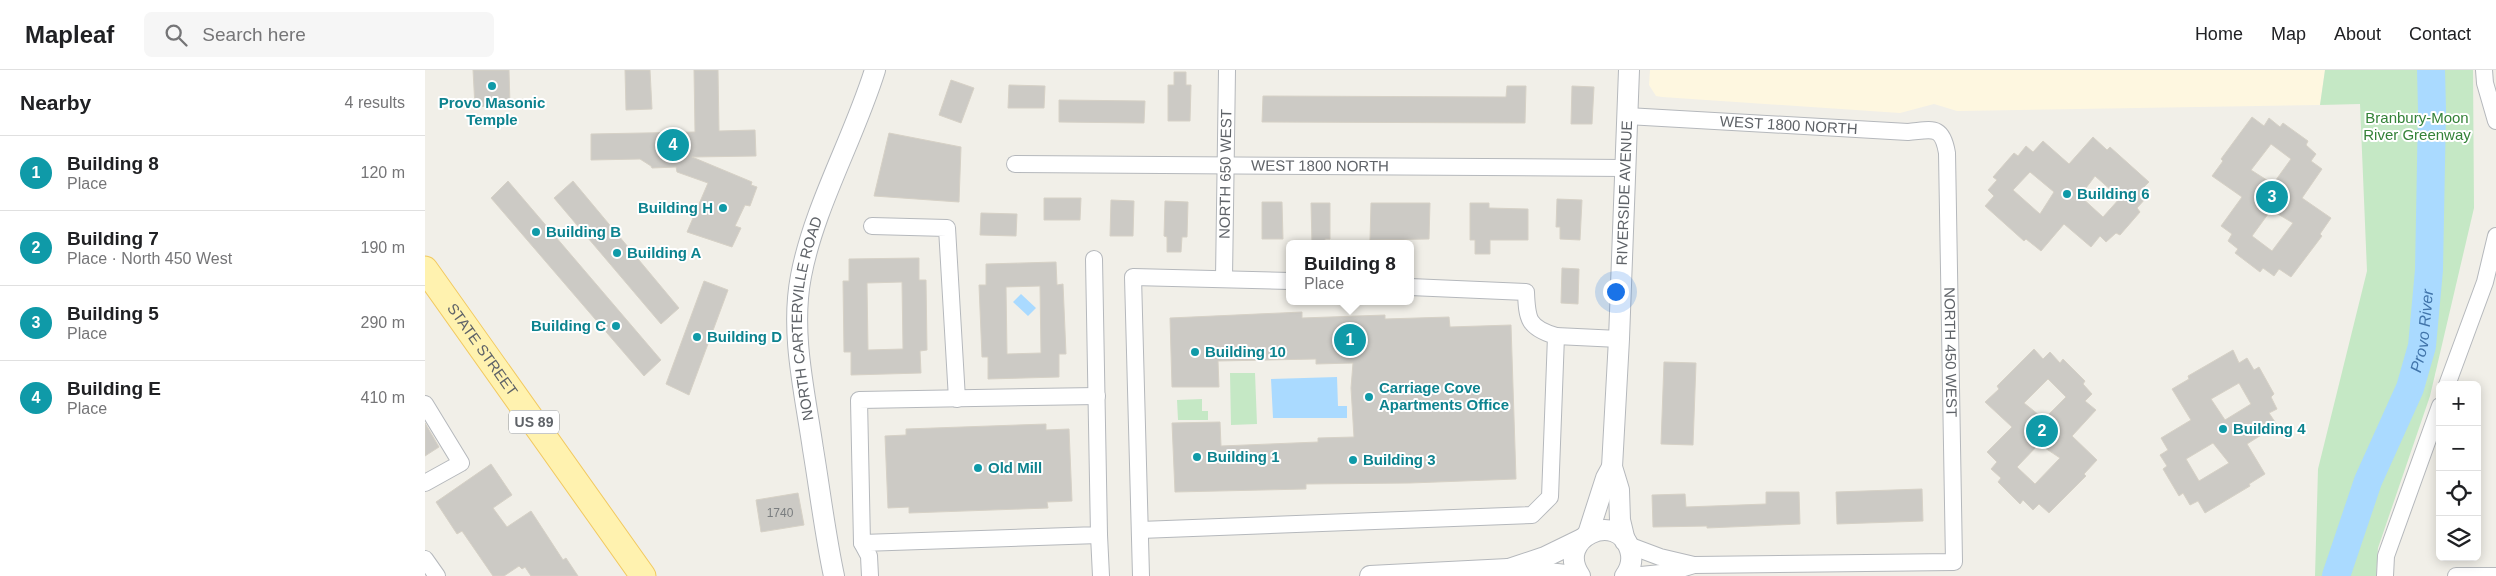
<!DOCTYPE html>
<html lang="en">
<head>
<meta charset="utf-8">
<style>
	body { margin:0; font-family:Helvetica,sans-serif; background:#f6f6f6; color:#202124 }
	.controls { position:absolute; right:15px; bottom:15px; display:grid; overflow:hidden; border-radius:8px; box-shadow:0 2px 12px #0003 }
	.controls button { width:45px; height:45px; display:grid; place-items:center; padding:0; border:0; border-bottom:1px solid #e0e0e0; background:#fff; color:#202124; font:25px sans-serif }
	.you { position:absolute; left:1190px; top:221px; width:18px; height:18px; margin:-12px; border:4px solid #fff; border-radius:50%; background:#1a73e8; box-shadow:0 0 0 8px #1a73e833 }
	.badge { display:grid; place-items:center; width:32px; height:32px; border-radius:50%; background:#0b8043; color:#fff; font-size:16px; font-weight:700 }
	.pin { position:absolute; translate:-50% -50%; border:2px solid #fff; box-shadow:0 1px 5px #0006 }
	.popup { position:absolute; left:861px; top:170px; width:128px; height:65px; box-sizing:border-box; display:grid; place-content:center; border-radius:8px; background:#fff; filter:drop-shadow(0 1px 4px #0005); font-size:16px; white-space:nowrap; color:#757577 }
	.popup b { font-size:19px; color:#202124 }
	.popup::after { content:''; position:absolute; left:50%; top:100%; margin-left:-10px; border:10px solid transparent; border-top-color:#fff }
	.list { margin:0; padding:0; list-style:none }
	h2 { display:flex; justify-content:space-between; align-items:center; height:65px; margin:0; padding:0 20px; font-size:21px }
	h2 small { font-size:16px; font-weight:400; color:#757577 }
	.list li { display:grid; grid-template-columns:32px 1fr auto; gap:15px; align-items:center; box-sizing:border-box; height:75px; padding:0 20px; border-top:1px solid #e0e0e0 }
	.list b { display:block; font-size:19px; white-space:nowrap }
	.list p { margin:0; font-size:16px; white-space:nowrap; color:#757577 }
	.list em { font-size:16px; font-style:normal; color:#757577 }
	.icon { flex:none; width:28px; height:28px; fill:none; stroke:currentColor; stroke-width:2; stroke-linecap:round; stroke-linejoin:round }
	.map { position:relative; flex:none; width:2071px; height:506px; overflow:hidden }
	header { display:flex; align-items:center; gap:30px; box-sizing:border-box; height:70px; padding:0 25px; background:#fff; border-bottom:1px solid #e0e0e0 }
	header strong { font-size:24px }
	nav { display:flex; gap:28px; margin-inline-start:auto; font-size:18px }
	.search { width:350px; height:45px; background:#f6f6f6; display:flex; align-items:center; gap:12px; box-sizing:border-box; padding:0 18px; border-radius:8px; color:#757577; font-size:19px }
	main { display:flex }
	aside { flex:1; background:#fff }
	.map>svg:first-child { display:block }
	.commercial { fill:#fef7e0 }
	.green { fill:#c5e8c5 }
	.water { fill:#aadaff }
	.lines { fill:none; stroke-linecap:round; stroke-linejoin:round }
	.river { stroke:#aadaff; stroke-width:28 }
	.building { fill:#cccac5; stroke:#d6d1c6; fill-rule:evenodd }
	.minor-casing { stroke:#b5b8bc; stroke-width:18 }
	.tertiary-casing { stroke:#b5b8bc; stroke-width:22 }
	.primary-casing { stroke:#f2c960; stroke-width:27 }
	.minor { stroke:#fff; stroke-width:16 }
	.tertiary { stroke:#fff; stroke-width:20 }
	.primary { stroke:#fff2af; stroke-width:25 }
	.culture-dot { fill:#0f9aa8; stroke:#fff; stroke-width:2 }
	.labels { text-anchor:middle; stroke-width:4; stroke-linejoin:round; paint-order:stroke }
	.number-label { font-size:12px; fill:#7a7d7f }
	.shield { fill:#fff; stroke:#8f9295; stroke-width:1 }
	.shield-label { font-size:14px; font-weight:bold; fill:#5f6368 }
	.culture-label { font-size:15px; font-weight:bold; fill:#0d838f; stroke:#fff; text-anchor:start }
	.park-label { font-size:15px; fill:#348238; stroke:#fff }
	.street-label { font-size:15px; fill:#5f6368; stroke:#fff }
	.water-label { font-size:16px; font-style:italic; fill:#4174aa; stroke:#fff }
</style>
</head>
<body>
<header>
<strong>Mapleaf</strong>
<div class="search"><svg class="icon" aria-label="search" viewBox="0 0 24 24"><circle cx="10" cy="10" r="6"/><path d="M15 15l6 6"/></svg>Search here</div>
<nav><a>Home</a><a>Map</a><a>About</a><a>Contact</a></nav>
</header>
<main>
<aside>
<h2>Nearby<small>4 results</small></h2>
<ul class="list">
<li><span class="badge" style="background:#0f9aa8">1</span><div><b>Building 8</b><p>Place</p></div><em>120 m</em></li>
<li><span class="badge" style="background:#0f9aa8">2</span><div><b>Building 7</b><p>Place · North 450 West</p></div><em>190 m</em></li>
<li><span class="badge" style="background:#0f9aa8">3</span><div><b>Building 5</b><p>Place</p></div><em>290 m</em></li>
<li><span class="badge" style="background:#0f9aa8">4</span><div><b>Building E</b><p>Place</p></div><em>410 m</em></li>
</ul>
</aside>
<div class="map">
<svg width="2071" height="506" viewBox="0 0 2071 506">
	<rect width="100%" height="100%" fill="#f1efe8"/>
	<path class="commercial" d="M1225,0H1900L1895,35L1532,41L1509,34L1475,43L1237,27L1231,26L1224,15Z"/>
	<path class="green" d="M1900,0H2048L2049,138L2005,326L1953,478L1951,506H1890L1893,399L1942,201L1935,34L1895,35Z
		M805,303H830L832,354L806,355Z
		M777,329V341H783V350H753L752,330Z"/>
	<path class="water" d="M596,224L611,238L603,246L588,232Z
		M912,307L913,336H922V348H848L846,309Z"/>
	<g class="lines">
		<path class="river" id="s1" d="M1911,506L1943,411L1985,318L1997,276L2004,200L2007,40L2006,0"/>
	</g>
	<path class="building" d="M48,0H84L85,35L50,37Z
		M200,0H225L227,39L201,40Z
		M269,0H293L294,61L330,60L331,86L267,87L327,112L326,115L332,117L325,136L320,135L310,156L316,158L307,177L262,162L283,113L252,102L251,97L227,98L226,96L215,89L166,90V64L270,62Z
		M749,2H761V15H766L765,51H743V15H749Z
		M526,10L549,18L536,53L514,45Z
		M584,15L620,16L619,38H583Z
		M1082,16H1101L1100,53L837,52L838,26L1081,27Z
		M1147,16L1169,17L1167,54H1146Z
		M634,30L720,31L719,53L634,52Z
		M1827,47L1839,56L1844,48L1855,57L1858,53L1883,71L1881,75L1891,84L1886,91L1897,99L1877,128L1906,148L1895,164L1897,166L1866,207L1854,199L1849,206L1838,198L1835,202L1810,183L1813,179L1803,171L1807,164L1796,156L1817,127L1787,106L1798,91L1796,89ZM1846,74L1866,89L1848,114L1826,100ZM1846,140L1868,153L1847,181L1827,166Z
		M464,63L536,77L534,132L449,126Z
		M1668,67L1682,80L1685,77L1724,112L1714,122L1721,128L1712,138L1715,142L1695,165L1691,163L1681,172L1675,166L1666,177L1639,154L1616,181L1601,169L1599,171L1560,136L1569,126L1563,120L1572,110L1568,107L1589,83L1593,86L1601,76L1608,82L1618,71L1644,94ZM1605,102L1629,122L1615,144L1588,120ZM1670,106L1695,128L1678,147L1655,126Z
		M83,111L236,290L219,306L66,128Z
		M148,111L254,238L236,254L129,128Z
		M619,128H656L655,150H619Z
		M1132,129L1157,130L1155,170L1135,169V157H1131Z
		M686,130L709,131L708,166H685Z
		M740,131L763,132L762,167H757L756,182H742V167L739,166Z
		M837,132H857L858,169H837Z
		M886,133H905V169H900V174H887Z
		M946,133H1005L1004,169L945,170Z
		M1045,133H1064V138L1103,139V170H1065V184H1050V170H1045Z
		M556,143L592,144L591,166L555,165Z
		M494,188V210H501L502,280L495,281L496,303L426,305V282H419L418,211H424V189ZM477,212L478,279L443,280L442,213Z
		M631,192L632,215L638,214L641,284H634V307L563,309V287H557L554,215H561V194ZM615,216L616,283L582,284L581,217Z
		M1137,198L1154,199L1153,234L1136,233Z
		M279,211L303,220L264,325L241,314Z
		M877,242V248L960,245V249L1024,247L1025,257L1086,255L1091,409L985,413L881,414V419L750,422L747,353L795,352L796,376L893,372V368L929,367L926,318L928,293L891,294V289L793,291L794,317H747L745,248Z
		M1609,279L1618,289L1625,282L1635,293L1638,289L1660,311L1658,314L1667,324L1660,331L1671,340L1647,366L1672,390L1659,404L1661,406L1624,443L1614,434L1608,440L1598,430L1595,434L1573,412L1576,408L1566,399L1572,392L1562,382L1587,357L1560,332L1574,319L1572,316ZM1623,309L1641,327L1619,349L1599,333ZM1614,374L1635,388L1610,414L1592,397Z
		M1808,280L1814,293L1822,288L1829,300L1834,297L1849,324L1846,327L1852,339L1844,343L1852,355L1822,374L1840,404L1824,414L1825,416L1780,443L1773,431L1765,435L1758,423L1754,426L1738,399L1742,396L1735,385L1743,380L1736,368L1766,350L1747,319L1764,309L1763,306ZM1814,313L1826,334L1800,350L1786,329ZM1788,373L1804,393L1774,411L1761,389Z
		M1239,292L1271,293L1268,375L1236,374Z
		M0,353L14,377L0,386Z
		M621,354V360L644,359L647,431L622,432L623,438L484,443V437L463,438L460,366L481,365V359Z
		M66,394L87,425L68,438L82,457L106,441L138,490L141,488L153,506H106L100,497L97,499L94,496L79,506H68L37,461L32,464L11,432Z
		M1497,419L1498,451L1412,454L1411,422Z
		M1341,422H1374L1375,454L1282,458V456L1228,457L1227,425L1260,424L1261,437L1341,434Z
		M373,423L379,455L336,462L331,430Z"/>
	<g class="lines">
		<g class="minor-casing">
			<g id="minor">
				<path d="M2059,0L2060,13L2071,51"/>
				<path id="s2" d="M1202,46L1483,62C1507,60 1517,54 1522,83L1529,492L1269,495L1235,487L1203,475"/>
				<path id="s3" d="M590,94L1200,98"/>
				<path d="M447,156L522,158L532,329"/>
				<path id="s4" d="M799,208L802,0"/>
				<path d="M1131,266L1194,269"/>
				<path d="M2022,315L2060,212L2071,166"/>
				<path d="M0,334L36,393L0,413"/>
				<path d="M715,460L1107,445L1125,427L1131,266C1103,258 1102,249 1101,222L985,217"/>
				<path d="M674,465L676,506"/>
				<path d="M437,473L434,330L672,326"/>
				<path d="M0,489L12,506"/>
				<path d="M445,506L444,486L437,473L674,465L669,189"/>
				<path d="M716,506L708,207L865,211"/>
				<path d="M1206,506L1246,502L1269,495"/>
				<path d="M1960,506L1961,486L2015,336"/>
				<path d="M2031,506H2071"/>
			</g>
		</g>
		<g class="tertiary-casing">
			<g id="tertiary">
				<path d="M1163,464L1181,408L1187,397"/>
				<path id="s5" d="M1200,471L1195,450L1194,420L1187,397L1194,269L1204,0"/>
				<path d="M1084,499L1120,487L1157,469"/>
				<path id="s6" d="M409,506C400,464 395,421 388,379C380,323 365,263 376,206C389,137 429,68 450,0"/>
				<path d="M945,506L1083,499C1104,505 1125,501 1147,506"/>
				<path d="M1155,506C1129,468 1193,439 1205,480C1208,490 1206,498 1200,506"/>
			</g>
		</g>
		<g class="primary-casing">
			<g id="primary">
				<path id="s7" d="M0,199L218,506"/>
			</g>
		</g>
		<use href="#minor" class="minor"/>
		<use href="#tertiary" class="tertiary"/>
		<use href="#primary" class="primary"/>
	</g>
	<g class="culture-dot">
		<circle cx="67" cy="16" r="5"/>
		<circle cx="1642" cy="124" r="5"/>
		<circle cx="298" cy="138" r="5"/>
		<circle cx="111" cy="162" r="5"/>
		<circle cx="192" cy="183" r="5"/>
		<circle cx="191" cy="256" r="5"/>
		<circle cx="272" cy="267" r="5"/>
		<circle cx="770" cy="282" r="5"/>
		<circle cx="944" cy="327" r="5"/>
		<circle cx="1798" cy="359" r="5"/>
		<circle cx="772" cy="387" r="5"/>
		<circle cx="928" cy="390" r="5"/>
		<circle cx="553" cy="398" r="5"/>
	</g>
	<g class="labels">
		<g class="number-label">
			<text x="355" y="447">1740</text>
		</g>
		<rect class="shield" x="84" y="340.5" width="50" height="23" rx="4"/>
		<g class="shield-label">
			<text x="109" y="357">US 89</text>
		</g>
		<g class="culture-label">
			<text x="67" y="38" text-anchor="middle">Provo Masonic<tspan x="67" dy="17">Temple</tspan></text>
			<text x="1652" y="129">Building 6</text>
			<text x="288" y="143" text-anchor="end">Building H</text>
			<text x="121" y="167">Building B</text>
			<text x="202" y="188">Building A</text>
			<text x="181" y="261" text-anchor="end">Building C</text>
			<text x="282" y="272">Building D</text>
			<text x="780" y="287">Building 10</text>
			<text x="954" y="323">Carriage Cove<tspan x="954" dy="17">Apartments Office</tspan></text>
			<text x="1808" y="364">Building 4</text>
			<text x="782" y="392">Building 1</text>
			<text x="938" y="395">Building 3</text>
			<text x="563" y="403">Old Mill</text>
		</g>
		<g class="park-label">
			<text x="1992" y="53">Branbury-Moon<tspan x="1992" dy="17">River Greenway</tspan></text>
		</g>
		<g class="street-label">
			<text dy="5" stroke="none"><textPath href="#s2" startOffset="162">WEST 1800 NORTH</textPath></text>
			<text dy="5" stroke="none"><textPath href="#s3" startOffset="305">WEST 1800 NORTH</textPath></text>
			<text dy="5" stroke="none"><textPath href="#s4" startOffset="104">NORTH 650 WEST</textPath></text>
			<text dy="5" stroke="none"><textPath href="#s5" startOffset="350">RIVERSIDE AVENUE</textPath></text>
			<text dy="5" stroke="none"><textPath href="#s6" startOffset="261">NORTH CARTERVILLE ROAD</textPath></text>
			<text dy="5" stroke="none"><textPath href="#s7" startOffset="99">STATE STREET</textPath></text>
			<text dy="5" stroke="none"><textPath href="#s2" startOffset="534">NORTH 450 WEST</textPath></text>
		</g>
		<g class="water-label">
			<text dy="6" stroke="none"><textPath href="#s1" startOffset="261">Provo River</textPath></text>
		</g>
	</g>
</svg>
<div class="controls">
<button>+</button>
<button>−</button>
<button><svg class="icon" aria-label="locate" viewBox="0 0 24 24"><circle cx="12" cy="12" r="6"/><path d="M12 2v4M12 18v4M2 12h4M18 12h4"/></svg></button>
<button><svg class="icon" aria-label="layers" viewBox="0 0 24 24"><path d="M12 4l9 5-9 5-9-5zM3 14l9 5 9-5"/></svg></button>
</div>
<div class="you"></div>
<div class="pin badge" style="left:925px;top:270px;background:#0f9aa8">1</div>
<div class="popup"><b>Building 8</b>Place</div>
<div class="pin badge" style="left:1617px;top:361px;background:#0f9aa8">2</div>
<div class="pin badge" style="left:1847px;top:127px;background:#0f9aa8">3</div>
<div class="pin badge" style="left:248px;top:75px;background:#0f9aa8">4</div>
</div>
</main>
</body>
</html>
